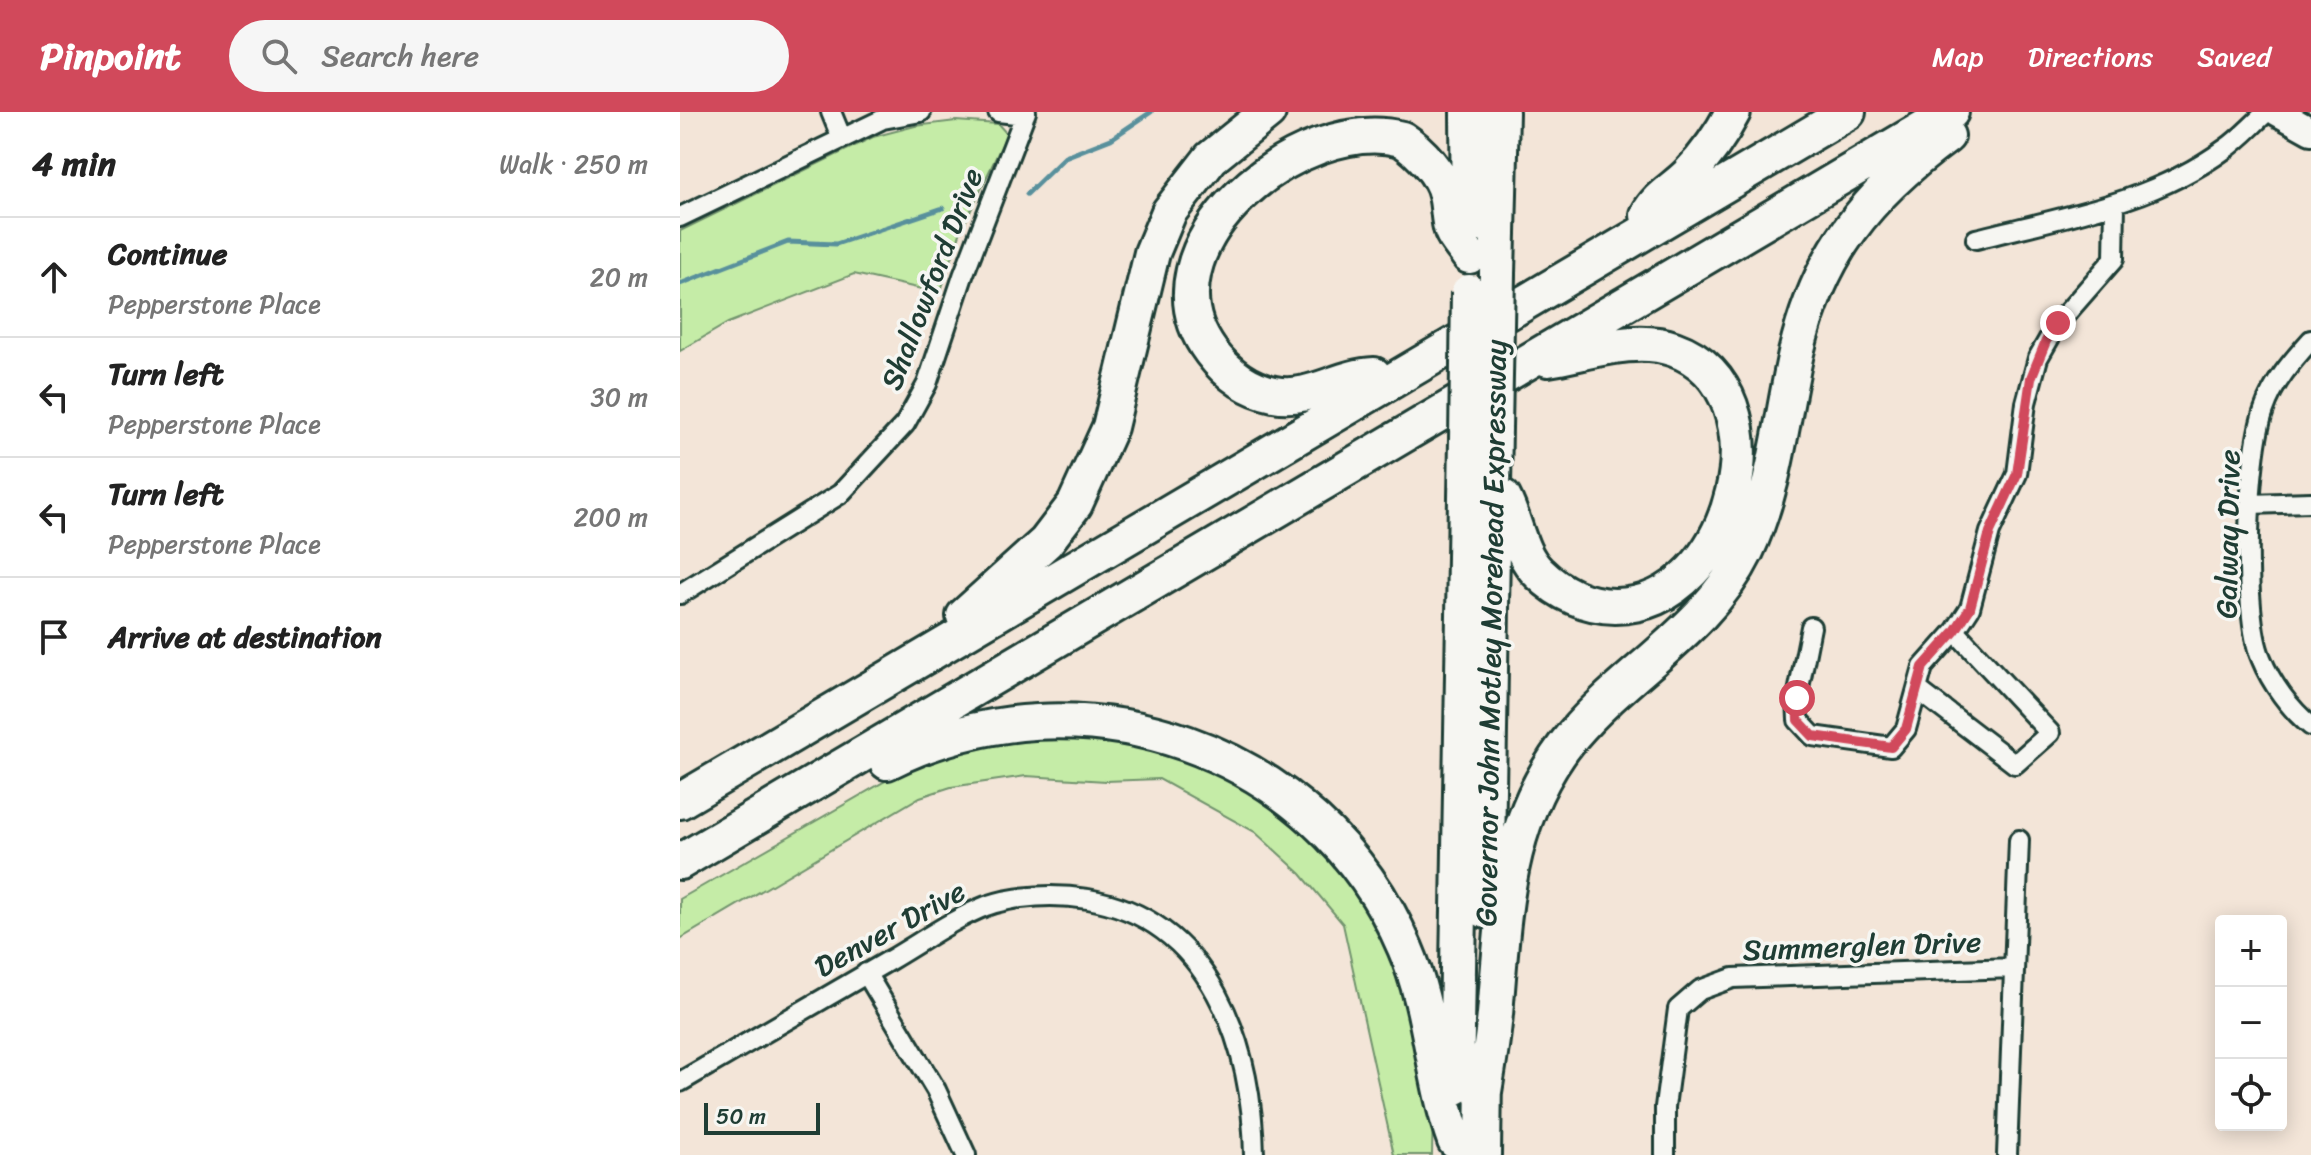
<!DOCTYPE html>
<html lang="en">
<head>
<meta charset="utf-8">
<style>
	body { margin:0; font-family:Sriracha,sans-serif; background:#f6f6f6; color:#222 }
	.controls { position:absolute; right:24px; bottom:24px; display:grid; overflow:hidden; border-radius:8px; box-shadow:0 4px 20px #0003 }
	.controls button { width:72px; height:72px; display:grid; place-items:center; padding:0; border:0; border-bottom:2px solid #e0e0e0; background:#fff; color:#222; font:40px sans-serif }
	.scale { position:absolute; left:24px; bottom:20px; width:116px; box-sizing:border-box; padding-left:8px; border:4px solid #1f3d34; border-top:0; font-size:22px; line-height:28px; white-space:nowrap; color:#1f3d34; -webkit-text-stroke:6px #f6f6f2; paint-order:stroke }
	.stop { position:absolute; width:24px; height:24px; margin:-18px; border:6px solid #d1495b; border-radius:50%; background:#fff }
	.stop.end { background:#d1495b; border-color:#fff; box-shadow:0 2px 8px #0008 }
	.list { margin:0; padding:0; list-style:none }
	h2 { display:flex; justify-content:space-between; align-items:center; height:104px; margin:0; padding:0 32px; font-size:34px }
	h2 small { font-size:26px; font-weight:400; color:#767676 }
	.list li { display:grid; grid-template-columns:52px 1fr auto; gap:24px; align-items:center; box-sizing:border-box; height:120px; padding:0 32px; border-top:2px solid #e0e0e0 }
	.list b { display:block; font-size:30px; white-space:nowrap }
	.list p { margin:0; font-size:26px; white-space:nowrap; color:#767676 }
	.list em { font-size:26px; font-style:normal; color:#767676 }
	.icon { flex:none; width:44px; height:44px; fill:none; stroke:currentColor; stroke-width:2; stroke-linecap:round; stroke-linejoin:round }
	.map { position:relative; flex:none; width:1631px; height:1043px; overflow:hidden }
	header { display:flex; align-items:center; gap:48px; box-sizing:border-box; height:112px; padding:0 40px; background:#d1495b; color:#fff }
	header strong { font-size:38px }
	nav { display:flex; gap:44px; margin-inline-start:auto; font-size:28px }
	.search { width:560px; height:72px; background:#f6f6f6; display:flex; align-items:center; gap:20px; box-sizing:border-box; padding:0 28px; border-radius:44px; color:#767676; font-size:30px }
	main { display:flex }
	aside { flex:1; background:#fff }
	.map>svg:first-child { display:block }
	.green { fill:#c5eca7; stroke:#72946e; stroke-width:2 }
	.lines { fill:none; stroke-linecap:round; stroke-linejoin:round }
	.stream { stroke:#59909c; stroke-width:5 }
	.street-casing { stroke:#1f3d34; stroke-width:24 }
	.secondary-casing { stroke:#1f3d34; stroke-width:32 }
	.highway-casing { stroke:#1f3d34; stroke-width:40 }
	.street { stroke:#f6f6f2; stroke-width:18 }
	.secondary { stroke:#f6f6f2; stroke-width:26 }
	.highway { stroke:#f6f6f2; stroke-width:34 }
	.highway-bridge-casing { stroke:#1f3d34; stroke-width:40; stroke-linecap:butt }
	.highway-bridge { stroke:#f6f6f2; stroke-width:34 }
	.route { stroke:#d1495b; stroke-width:10 }
	.labels { text-anchor:middle; stroke-width:7; stroke-linejoin:round; paint-order:stroke }
	.street-label { font-size:30px; fill:#1f3d34; stroke:#f6f6f2 }
</style>
</head>
<body>
<header>
<strong>Pinpoint</strong>
<div class="search"><svg class="icon" aria-label="search" viewBox="0 0 24 24"><circle cx="10" cy="10" r="6"/><path d="M15 15l6 6"/></svg>Search here</div>
<nav><a>Map</a><a>Directions</a><a>Saved</a></nav>
</header>
<main>
<aside>
<h2>4 min<small>Walk · 250 m</small></h2>
<ul class="list">
<li><svg class="icon" aria-label="ahead" viewBox="0 0 24 24"><path d="M12 20V5M6 11l6-6 6 6"/></svg><div><b>Continue</b><p>Pepperstone Place</p></div><em>20 m</em></li>
<li><svg class="icon" aria-label="left" viewBox="0 0 24 24"><path d="M17 20v-9H6M10 6l-5 5 5 5"/></svg><div><b>Turn left</b><p>Pepperstone Place</p></div><em>30 m</em></li>
<li><svg class="icon" aria-label="left" viewBox="0 0 24 24"><path d="M17 20v-9H6M10 6l-5 5 5 5"/></svg><div><b>Turn left</b><p>Pepperstone Place</p></div><em>200 m</em></li>
<li><svg class="icon" aria-label="arrive" viewBox="0 0 24 24"><path d="M6 21V4h12l-3 4 3 4H6"/></svg><div><b>Arrive at destination</b></div></li>
</ul>
</aside>
<div class="map">
<svg width="1631" height="1043" viewBox="0 0 1631 1043">
	<rect width="100%" height="100%" fill="#f3e5d8"/>
	<filter id="ink" filterUnits="userSpaceOnUse"><feTurbulence type="fractalNoise" baseFrequency=".0125" numOctaves="2"/><feDisplacementMap in="SourceGraphic" scale="16" xChannelSelector="R" yChannelSelector="G"/><feConvolveMatrix kernelMatrix="1 2 1 2 8 2 1 2 1" color-interpolation-filters="sRGB"/></filter>
	<g filter="url(#ink)">
		<path class="green" d="M276,9L318,12L327,22L281,119L260,181L174,162L48,211L0,239V119L193,25L235,14Z
			M334,623L447,626L543,660L640,731L707,823L753,994L752,1043H714L663,812L621,762L575,720L479,667L426,669L346,664L271,675L240,685L0,827V787L221,660L282,634Z"/>
		<g class="lines">
			<path class="stream" d="M347,82L385,45L431,27L471,0
				M0,172L108,130L156,132L263,96"/>
			<g class="street-casing">
				<path id="street" d="M151,0L162,27
					M318,0L345,3
					M0,105L203,7L241,0
					M1296,127C1382,105 1472,91 1545,37C1560,27 1573,12 1587,0
					M1631,228C1612,249 1593,271 1584,298C1567,344 1562,503 1581,546C1591,571 1610,597 1631,614
					M1570,392L1631,390
					M0,482L160,382L225,312L247,272L283,164L346,0
					M1131,515L1117,586L1118,608L1133,624L1211,635L1226,617L1243,555L1275,519L1290,496L1310,420L1337,362L1346,291L1358,246L1378,211L1434,147L1435,92
					M1237,577L1335,652L1370,621L1275,519
					M186,861L256,978L286,1043
					M0,970C70,929 140,888 210,848C241,830 273,807 306,794C337,783 376,782 408,787C531,808 572,933 574,1043
					M985,1043V995L998,897L1020,878L1053,866L1333,856
					M1327,1043L1339,728"/>
			</g>
			<g class="secondary-casing">
				<path id="secondary" d="M1597,0L1631,19"/>
			</g>
			<g class="highway-casing">
				<path id="highway" d="M788,0L789,116
					M968,103C977,85 994,77 1008,63C1026,44 1041,23 1053,0
					M817,162L821,0
					M694,263C659,264 631,289 594,282C567,277 547,261 531,240C453,136 621,0 722,27C740,39 762,62 766,83C769,94 768,108 772,119C775,127 784,136 789,144
					M823,385C836,409 838,441 859,461C879,481 907,494 935,494C1057,493 1108,277 994,237C955,223 907,241 868,247
					M284,504L366,430L395,392L430,315L472,141L489,100L531,46L588,0
					M207,650C400,553 640,635 725,836C752,898 752,966 775,1029
					M0,689L1168,0
					M0,750L1271,0
					M806,799L814,315
					M776,975L787,327
					M803,986C808,954 814,922 816,890C824,793 827,703 893,623C947,559 1028,517 1066,439C1096,376 1101,309 1116,241C1139,142 1187,83 1267,24
					M803,1043L804,963"/>
			</g>
			<use href="#street" class="street"/>
			<use href="#secondary" class="secondary"/>
			<use href="#highway" class="highway"/>
			<g class="highway-bridge-casing">
				<path id="highway-bridge" d="M814,315L817,162
					M787,327L789,180"/>
			</g>
			<use href="#highway-bridge" class="highway-bridge"/>
		</g>
	</g>
	<g class="lines" filter="url(#ink)">
		<path class="route" d="M1117,586L1118,608L1133,624L1211,635L1226,617L1243,555L1275,519L1290,496L1310,420L1337,362L1351,266L1366,229L1378,211"/>
	</g>
	<g class="labels">
		<g class="street-label">
			<text transform="translate(252 167) rotate(-69)" y="10">Shallowford Drive</text>
			<text transform="translate(1548 422) rotate(-89)" y="10">Galway Drive</text>
			<text transform="translate(811 521) rotate(-89)" y="10">Governor John Motley Morehead Expressway</text>
			<text transform="translate(210 817) rotate(-29)" y="10">Denver Drive</text>
			<text transform="translate(1182 834) rotate(-2)" y="10">Summerglen Drive</text>
		</g>
	</g>
</svg>
<div class="controls">
<button>+</button>
<button>−</button>
<button><svg class="icon" aria-label="locate" viewBox="0 0 24 24"><circle cx="12" cy="12" r="6"/><path d="M12 2v4M12 18v4M2 12h4M18 12h4"/></svg></button>
</div>
<div class="scale">50 m</div>
<div class="stop" style="left:1117px;top:586px"></div>
<div class="stop end" style="left:1378px;top:211px"></div>
</div>
</main>
</body>
</html>
